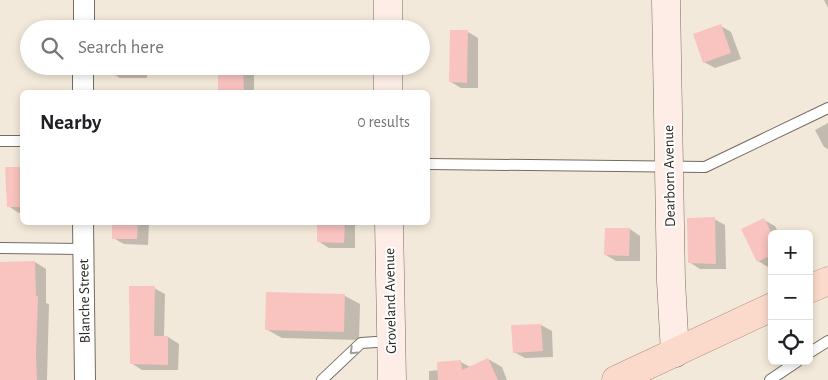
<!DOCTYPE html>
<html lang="en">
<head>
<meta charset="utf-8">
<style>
	body { margin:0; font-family:"Alegreya Sans",sans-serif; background:#f2f2f2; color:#202124 }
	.controls { position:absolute; right:15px; bottom:15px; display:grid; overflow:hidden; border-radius:8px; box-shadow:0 2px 8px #0003 }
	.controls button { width:45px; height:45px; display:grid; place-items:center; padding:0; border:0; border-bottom:1px solid #e0e0e0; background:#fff; color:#202124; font:25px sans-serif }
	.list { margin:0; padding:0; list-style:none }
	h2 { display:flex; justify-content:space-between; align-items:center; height:65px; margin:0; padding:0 20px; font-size:21px }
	h2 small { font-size:16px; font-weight:400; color:#757577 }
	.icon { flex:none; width:28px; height:28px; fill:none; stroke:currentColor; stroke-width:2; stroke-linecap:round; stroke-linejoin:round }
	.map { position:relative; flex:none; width:828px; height:380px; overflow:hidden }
	.search { position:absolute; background:#fff; box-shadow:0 2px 8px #0003; left:20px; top:20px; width:410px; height:55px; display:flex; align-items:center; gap:12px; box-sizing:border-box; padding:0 18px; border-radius:28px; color:#757577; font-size:19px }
	.panel { position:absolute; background:#fff; box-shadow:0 2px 8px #0003; left:20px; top:90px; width:410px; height:135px; border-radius:8px }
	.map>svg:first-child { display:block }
	.shadow { fill:#0003 }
	.building { fill:#f9c3bf }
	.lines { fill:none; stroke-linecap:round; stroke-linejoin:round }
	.lane-casing { stroke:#756c5f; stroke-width:12 }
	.street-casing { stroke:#756c5f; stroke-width:22 }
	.secondary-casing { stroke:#756c5f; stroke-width:29 }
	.primary-casing { stroke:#b18c7b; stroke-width:29 }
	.lane { stroke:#fff; stroke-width:10 }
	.street { stroke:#fff; stroke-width:20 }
	.secondary { stroke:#fdede6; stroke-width:28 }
	.primary { stroke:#fbdacc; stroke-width:28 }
	.oneway { stroke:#a09e9c }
	.labels { text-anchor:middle; stroke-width:4; stroke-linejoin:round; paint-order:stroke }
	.street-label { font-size:15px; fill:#2c2823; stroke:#fff }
</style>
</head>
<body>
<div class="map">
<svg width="828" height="380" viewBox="0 0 828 380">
	<rect width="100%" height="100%" fill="#f3e9da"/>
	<path class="shadow" d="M824,0H828V8Z
		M721,26L731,32L741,59L715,68L704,62Z
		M178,28H200L201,29H178Z
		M468,32L478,38V88H461L451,82Z
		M110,66H147V78H120L110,72Z
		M188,66H254V92H224L220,90L219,67Z
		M828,123V149L824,147L815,130Z
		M20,168L22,169V212L19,213L8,206Z
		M714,219L725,225L726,269H700L689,262Z
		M764,220L775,226L779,234H772V266L768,267L758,261Z
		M113,222H149L148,245L124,244L113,238Z
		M319,222H355V248H329L318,241Z
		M630,229L640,236V261H616L606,255Z
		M35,262L46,269V303L49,304L47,380H0V263Z
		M154,288L165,294L164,337H168L179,344L178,370H142L131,363Z
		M267,294L345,296L360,304L359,340L282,338L266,329Z
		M541,325L552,331L553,357L525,358L514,352L513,326Z
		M488,359L502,367L507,380H429V371L439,370L461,362L470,367Z"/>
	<path class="building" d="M721,24L731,53L703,63L693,34Z
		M450,30H468L467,83L449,82Z
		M218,66H243L244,90L218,91Z
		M5,167H21V179H22V207H7Z
		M715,217L716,264L688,263L687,218Z
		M764,218L772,234V255L757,262L741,229Z
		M112,222H138L137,239H112Z
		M317,222H345L344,243L317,242Z
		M605,228H630L629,256L604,255Z
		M35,261L36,296H38L36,355L37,380H0V262Z
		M129,286H155L154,336H168V365L130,364Z
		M266,292L345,294L344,332L265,330Z
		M541,324L543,351L513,353L511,325Z
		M488,358L498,380H438L437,362L461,360L462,370Z"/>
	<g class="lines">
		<g class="lane-casing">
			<path id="lane" d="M0,141H22
				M428,164L705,167L828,108
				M0,248L83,249
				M809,353L828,341
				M322,380L361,343L391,341
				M770,380L798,361"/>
		</g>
		<g class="street-casing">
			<path id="street" d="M84,29V0
				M83,92V66
				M83,222L85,380"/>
		</g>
		<g class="secondary-casing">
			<path id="secondary" d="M388,0V29
				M666,0L671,281L675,353
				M388,66V92
				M389,222L392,380"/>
		</g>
		<g class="primary-casing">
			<path id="primary" d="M809,289L828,281
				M616,380L772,307"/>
		</g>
		<use href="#lane" class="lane"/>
		<use href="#street" class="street"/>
		<use href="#secondary" class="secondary"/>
		<use href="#primary" class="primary"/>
	</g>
	<defs><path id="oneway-chevron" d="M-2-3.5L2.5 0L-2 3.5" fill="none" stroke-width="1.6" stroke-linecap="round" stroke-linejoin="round" transform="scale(1.25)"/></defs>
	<use class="oneway" href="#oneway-chevron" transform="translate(353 351) rotate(136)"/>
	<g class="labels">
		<g class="street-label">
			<text transform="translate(669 176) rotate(-91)" y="5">Dearborn Avenue</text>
			<text transform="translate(84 301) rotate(-91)" y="5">Blanche Street</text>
			<text transform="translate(390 301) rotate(-91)" y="5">Groveland Avenue</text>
		</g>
	</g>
</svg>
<div class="controls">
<button>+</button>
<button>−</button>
<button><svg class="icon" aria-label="locate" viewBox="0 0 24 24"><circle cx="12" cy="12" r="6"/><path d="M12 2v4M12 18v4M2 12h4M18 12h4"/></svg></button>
</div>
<div class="search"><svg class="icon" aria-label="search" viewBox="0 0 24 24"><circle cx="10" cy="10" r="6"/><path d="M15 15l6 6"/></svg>Search here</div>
<section class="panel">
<h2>Nearby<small>0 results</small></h2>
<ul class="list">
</ul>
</section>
</div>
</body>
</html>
